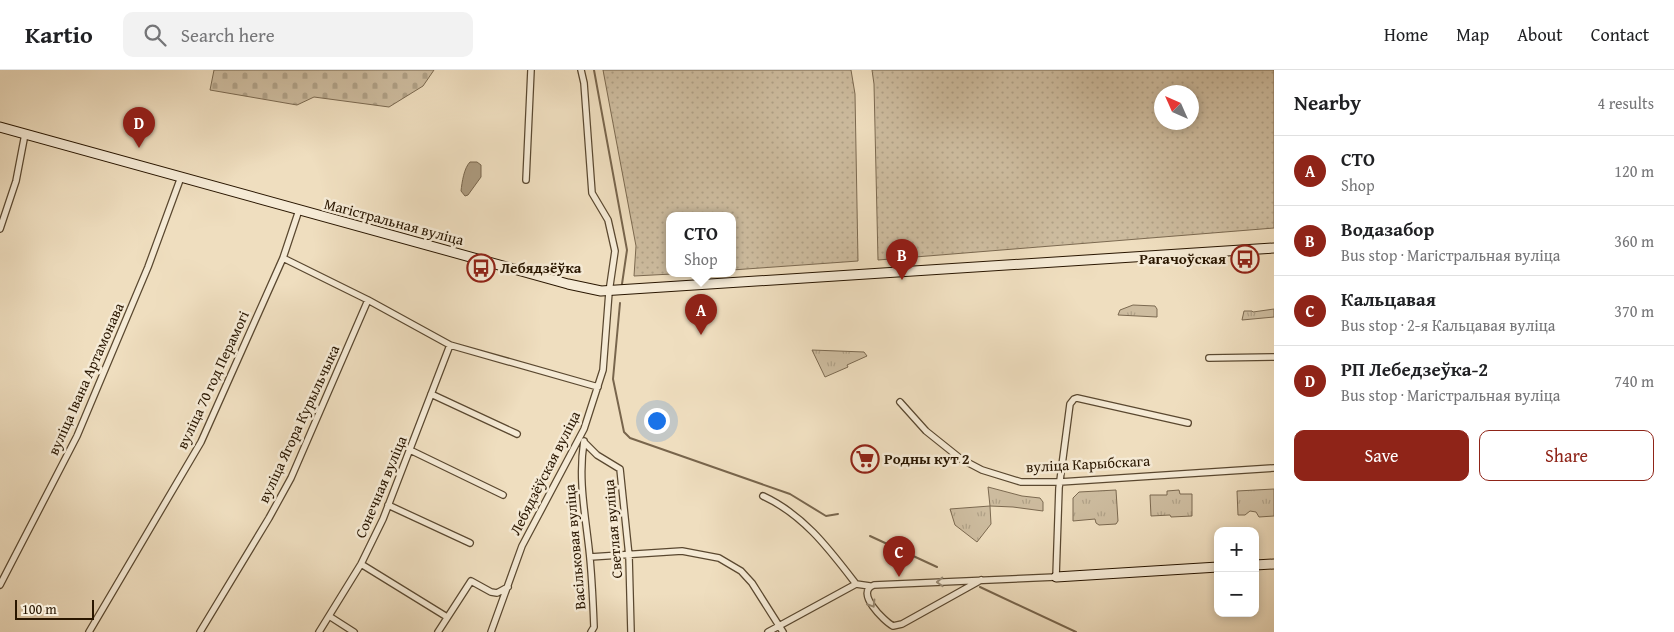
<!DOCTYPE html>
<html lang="en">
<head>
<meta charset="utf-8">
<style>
	body { margin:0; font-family:"Gentium Book Plus",serif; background:#f2f2f2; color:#202124 }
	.controls { position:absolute; right:15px; bottom:15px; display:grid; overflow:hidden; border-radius:10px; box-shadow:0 2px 8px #0003 }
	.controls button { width:45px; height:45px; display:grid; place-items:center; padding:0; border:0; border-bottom:1px solid #e0e0e0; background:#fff; color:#202124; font:25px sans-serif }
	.compass { position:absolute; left:1154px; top:15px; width:45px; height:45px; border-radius:50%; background:#fff; box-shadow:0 2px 8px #0003; rotate:315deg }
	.scale { position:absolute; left:15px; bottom:12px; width:79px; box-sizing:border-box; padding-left:5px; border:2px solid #291600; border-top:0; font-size:14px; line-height:18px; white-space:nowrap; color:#291600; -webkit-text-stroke:4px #f5ead5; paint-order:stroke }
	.you { position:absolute; left:656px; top:350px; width:18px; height:18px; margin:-12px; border:4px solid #fff; border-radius:50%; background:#1a73e8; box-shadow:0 0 0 8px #1a73e833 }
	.badge { display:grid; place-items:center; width:32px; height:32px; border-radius:50%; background:#8f2418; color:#fff; font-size:16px; font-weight:700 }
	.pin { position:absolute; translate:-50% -41px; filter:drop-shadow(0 1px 2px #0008) }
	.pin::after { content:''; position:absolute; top:26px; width:18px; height:15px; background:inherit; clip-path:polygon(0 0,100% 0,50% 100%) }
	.popup { position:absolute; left:666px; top:142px; width:70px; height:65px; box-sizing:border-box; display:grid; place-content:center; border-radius:10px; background:#fff; filter:drop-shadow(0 1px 4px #0005); font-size:16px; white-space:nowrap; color:#757577 }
	.popup b { font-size:19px; color:#202124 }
	.popup::after { content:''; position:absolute; left:50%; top:100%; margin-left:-10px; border:10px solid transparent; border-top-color:#fff }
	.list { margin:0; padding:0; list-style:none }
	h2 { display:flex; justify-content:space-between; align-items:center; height:65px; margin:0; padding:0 20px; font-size:21px }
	h2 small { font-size:16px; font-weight:400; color:#757577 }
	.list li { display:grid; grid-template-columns:32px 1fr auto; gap:15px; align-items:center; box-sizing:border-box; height:70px; padding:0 20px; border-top:1px solid #e0e0e0 }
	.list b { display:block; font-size:19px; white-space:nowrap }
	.list p { margin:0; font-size:16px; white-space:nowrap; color:#757577 }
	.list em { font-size:16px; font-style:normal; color:#757577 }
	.actions { display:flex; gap:10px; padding:15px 20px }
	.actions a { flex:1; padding:11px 0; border:1px solid #8f2418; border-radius:10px; text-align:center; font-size:18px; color:#8f2418 }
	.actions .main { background:#8f2418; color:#fff }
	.icon { flex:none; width:28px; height:28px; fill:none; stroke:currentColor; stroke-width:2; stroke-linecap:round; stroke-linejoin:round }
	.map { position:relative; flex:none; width:1274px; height:562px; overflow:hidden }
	header { display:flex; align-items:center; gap:30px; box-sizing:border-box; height:70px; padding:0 25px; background:#fff; border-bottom:1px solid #e0e0e0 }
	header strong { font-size:24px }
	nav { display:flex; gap:28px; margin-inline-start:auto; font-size:18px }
	.search { width:350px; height:45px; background:#f2f2f2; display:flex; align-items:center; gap:12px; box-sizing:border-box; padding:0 18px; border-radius:10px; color:#757577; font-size:19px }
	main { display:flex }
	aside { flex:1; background:#fff }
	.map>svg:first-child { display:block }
	.grass { fill:url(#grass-dots); stroke:#7b6950; fill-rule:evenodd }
	.cemetery { fill:url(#cemetery-stones); stroke:#7b6950 }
	.park { fill:url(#park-tufts); stroke:#7b6950 }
	.water { fill:#ac9a7e; stroke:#78654c }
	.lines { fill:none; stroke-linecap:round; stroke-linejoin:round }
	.stream { stroke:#78654c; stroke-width:2 }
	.street-casing { stroke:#5a4830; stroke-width:8 }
	.secondary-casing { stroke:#291600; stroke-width:11 }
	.street { stroke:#f5ead5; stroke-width:5.5 }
	.secondary { stroke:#f5ead5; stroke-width:9 }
	.oneway { stroke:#998b75 }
	.labels { text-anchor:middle; stroke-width:5; stroke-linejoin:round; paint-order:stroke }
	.street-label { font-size:15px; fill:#291600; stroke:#f5ead5 }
	.poi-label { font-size:15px; font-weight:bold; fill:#291600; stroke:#f5ead5; text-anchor:start }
</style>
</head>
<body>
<header>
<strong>Kartio</strong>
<div class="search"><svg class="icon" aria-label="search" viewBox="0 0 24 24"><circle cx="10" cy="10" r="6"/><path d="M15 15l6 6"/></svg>Search here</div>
<nav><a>Home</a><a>Map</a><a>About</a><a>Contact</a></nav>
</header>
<main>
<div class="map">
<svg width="1274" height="562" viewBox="0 0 1274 562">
	<defs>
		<pattern id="grass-dots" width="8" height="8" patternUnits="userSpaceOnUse" patternTransform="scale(1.25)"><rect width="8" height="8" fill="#cdbc9f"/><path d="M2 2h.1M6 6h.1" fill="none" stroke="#b0a187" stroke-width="1.8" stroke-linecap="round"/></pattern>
		<pattern id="cemetery-stones" width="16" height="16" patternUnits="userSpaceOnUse" patternTransform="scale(1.25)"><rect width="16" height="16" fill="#cdbc9f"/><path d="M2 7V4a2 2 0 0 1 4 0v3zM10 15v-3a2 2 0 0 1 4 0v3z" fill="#b0a187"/></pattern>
		<pattern id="park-tufts" width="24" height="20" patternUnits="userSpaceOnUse" patternTransform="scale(1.25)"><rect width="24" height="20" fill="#cdbc9f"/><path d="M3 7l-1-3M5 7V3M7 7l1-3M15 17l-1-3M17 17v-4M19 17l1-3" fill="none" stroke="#b0a187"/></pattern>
	</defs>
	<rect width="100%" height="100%" fill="#efdebf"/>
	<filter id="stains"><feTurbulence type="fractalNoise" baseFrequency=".004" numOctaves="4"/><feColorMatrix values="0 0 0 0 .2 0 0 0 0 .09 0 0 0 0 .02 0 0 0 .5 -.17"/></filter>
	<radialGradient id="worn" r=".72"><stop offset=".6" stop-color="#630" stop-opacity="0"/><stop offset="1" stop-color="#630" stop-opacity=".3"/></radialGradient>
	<path class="grass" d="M603,0H851L855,24L858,191L732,200V146H670V204H672L634,206L636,176Z
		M872,0H1274V158L878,190L874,14ZM1162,22H1192V52H1162Z"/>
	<path class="cemetery" d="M214,0H434L423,16L389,37L314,27L297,35L210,20Z"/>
	<path class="park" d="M1133,235L1155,236L1157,239V247L1118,245L1120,240Z
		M1274,239V247L1242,250L1244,241H1252L1253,242Z
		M812,280L864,282L867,286L847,295L848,297L825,307Z
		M988,417L1022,426L1040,428L1043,432V441L1013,437L990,436L991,454L977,472L955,455L950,439L990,436Z
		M1274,419V446L1259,447L1256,442L1250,441L1245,445H1238L1237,421Z
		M1116,420L1118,451L1116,454L1099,455L1096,453L1095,449L1073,451V428L1079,422Z
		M1179,420L1180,424H1192V446L1171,447L1170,445L1151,446L1150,425H1167V421Z"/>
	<path class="water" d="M470,92H477L481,95V107L468,125L465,126L461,121C462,112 464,98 470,92Z"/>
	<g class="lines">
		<path class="stream" d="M594,0L627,180L622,214
			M620,233L613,309L624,362L630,368L790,424L826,446L838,444
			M870,466L937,497
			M980,517L1076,562"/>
		<g class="street-casing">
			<path id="street" d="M526,110L531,0
				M0,159L16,111L25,64
				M283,188L368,230L450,275L598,317
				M1209,288L1274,287
				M431,324L517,364
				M900,332L926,361L961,389L982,400L1021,412H1060L1274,398
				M584,371C578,408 585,443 589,479C592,505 593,531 594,557L591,562
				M584,372L597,385L620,399L629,486L631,562
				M410,380L503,425
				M763,426C804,445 829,479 856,514
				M388,435L470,473
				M590,487L682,481L719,488L741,501L752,513L783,562
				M361,494L447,547
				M981,510L902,554L893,556C884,551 854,522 874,515L1056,507L1059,418L1070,334L1074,329L1077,328L1188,353
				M856,514L870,516
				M0,515L77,366L148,197L181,107
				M329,546L354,562
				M89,562L201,372L283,188L299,140
				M200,562L269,448L291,408L368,230
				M319,562L361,494L383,449L450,275
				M438,562L471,511L491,522L497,523L508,517
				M491,562L522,476L584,359L603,300L609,222L615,181L608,150L592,123L584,13L581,0
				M768,562L856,514"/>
		</g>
		<g class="secondary-casing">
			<path id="secondary" d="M0,57L568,214L601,221L1274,178
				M1255,495L1274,494
				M1056,507L1218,497"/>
		</g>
		<use href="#street" class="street"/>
		<use href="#secondary" class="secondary"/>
	</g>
	<defs><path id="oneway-chevron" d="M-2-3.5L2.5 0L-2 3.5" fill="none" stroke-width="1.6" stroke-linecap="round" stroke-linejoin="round" transform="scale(1.25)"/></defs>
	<g class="oneway">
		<use href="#oneway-chevron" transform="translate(940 512) rotate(178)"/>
		<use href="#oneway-chevron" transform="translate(872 534) rotate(58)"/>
	</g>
	<defs>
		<g id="bus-ring" transform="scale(1.4375)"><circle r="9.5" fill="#f5ead5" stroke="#8f2418" stroke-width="1.5"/><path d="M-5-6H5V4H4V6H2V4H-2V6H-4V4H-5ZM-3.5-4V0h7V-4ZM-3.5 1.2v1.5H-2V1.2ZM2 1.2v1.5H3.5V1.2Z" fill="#8f2418"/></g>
		<g id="supermarket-ring" transform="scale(1.4375)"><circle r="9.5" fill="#f5ead5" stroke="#8f2418" stroke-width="1.5"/><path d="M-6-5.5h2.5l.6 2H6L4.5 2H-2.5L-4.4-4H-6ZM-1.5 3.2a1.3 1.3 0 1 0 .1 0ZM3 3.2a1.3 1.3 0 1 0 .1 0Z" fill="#8f2418"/></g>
	</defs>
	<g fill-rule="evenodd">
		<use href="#bus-ring" x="1245" y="189"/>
		<use href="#bus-ring" x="481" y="198"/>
		<use href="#supermarket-ring" x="865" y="389"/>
	</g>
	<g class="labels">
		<g class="street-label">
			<text transform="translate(394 152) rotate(15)" y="5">Магістральная вуліца</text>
			<text transform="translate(86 309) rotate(-66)" y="5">вуліца Івана Артамонава</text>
			<text transform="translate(213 310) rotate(-65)" y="5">вуліца 70 год Перамогі</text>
			<text transform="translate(299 354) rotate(-65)" y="5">вуліца Ягора Курыльчыка</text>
			<text transform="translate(1088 394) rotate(-3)" y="5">вуліца Карыбскага</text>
			<text transform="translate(545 403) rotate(-63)" y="5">Лебядзёўская вуліца</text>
			<text transform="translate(381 417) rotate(-67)" y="5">Сонечная вуліца</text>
			<text transform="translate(613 459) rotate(-95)" y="5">Светлая вуліца</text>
			<text transform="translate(575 477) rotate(-95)" y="5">Васільковая вуліца</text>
		</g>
		<g class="poi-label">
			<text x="1226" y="194" text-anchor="end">Рагачоўская</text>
			<text x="500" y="203">Лебядзёўка</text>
			<text x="884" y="394">Родны кут 2</text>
		</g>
	</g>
	<rect width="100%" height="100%" filter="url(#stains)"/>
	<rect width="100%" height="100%" fill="url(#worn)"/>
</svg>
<div class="controls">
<button>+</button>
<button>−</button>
</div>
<svg class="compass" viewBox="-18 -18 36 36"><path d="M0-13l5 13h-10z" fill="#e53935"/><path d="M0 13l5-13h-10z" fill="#757577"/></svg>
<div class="scale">100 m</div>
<div class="you"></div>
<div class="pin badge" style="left:701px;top:265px">A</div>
<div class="popup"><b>СТО</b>Shop</div>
<div class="pin badge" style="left:902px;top:210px">B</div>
<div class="pin badge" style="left:899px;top:507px">C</div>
<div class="pin badge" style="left:139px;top:78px">D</div>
</div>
<aside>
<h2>Nearby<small>4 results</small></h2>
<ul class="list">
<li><span class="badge">A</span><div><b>СТО</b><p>Shop</p></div><em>120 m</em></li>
<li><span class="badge">B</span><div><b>Водазабор</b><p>Bus stop · Магістральная вуліца</p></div><em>360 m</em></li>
<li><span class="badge">C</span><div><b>Кальцавая</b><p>Bus stop · 2-я Кальцавая вуліца</p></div><em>370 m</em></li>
<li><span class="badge">D</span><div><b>РП Лебедзеўка-2</b><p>Bus stop · Магістральная вуліца</p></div><em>740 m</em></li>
</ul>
<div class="actions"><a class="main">Save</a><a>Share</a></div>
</aside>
</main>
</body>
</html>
